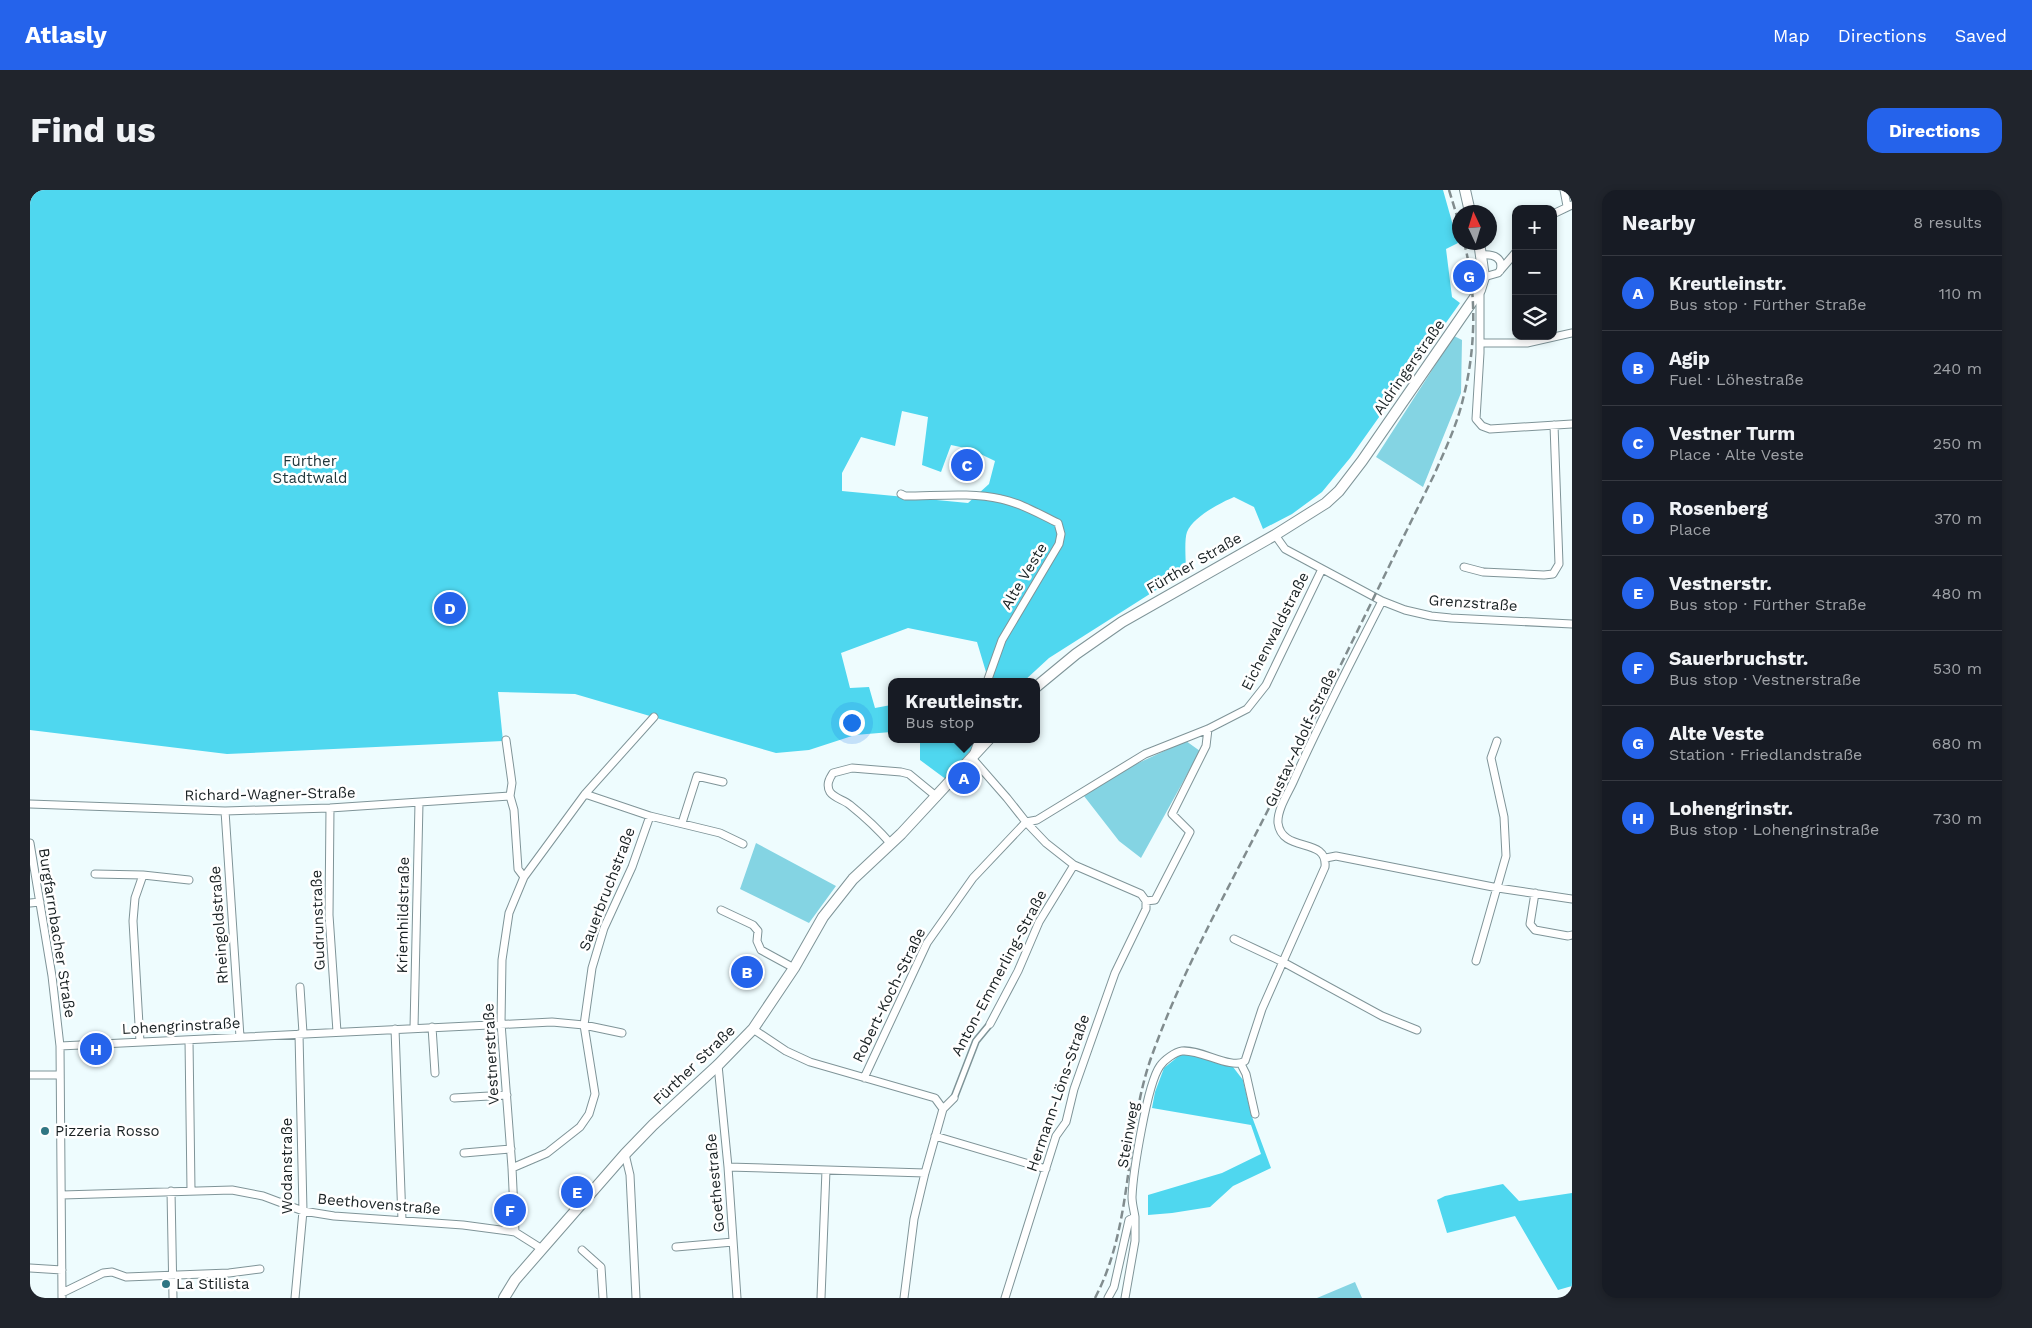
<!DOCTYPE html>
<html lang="en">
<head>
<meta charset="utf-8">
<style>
	body { margin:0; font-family:"Work Sans",sans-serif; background:#20242c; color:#f1f3f6 }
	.controls { position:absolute; right:15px; top:15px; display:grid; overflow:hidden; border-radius:10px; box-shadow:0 2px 8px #0003 }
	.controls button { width:45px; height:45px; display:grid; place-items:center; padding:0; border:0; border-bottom:1px solid #363941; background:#171b24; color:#f1f3f6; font:25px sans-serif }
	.compass { position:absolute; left:1422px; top:15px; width:45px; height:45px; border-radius:50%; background:#171b24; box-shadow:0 2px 8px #0003; rotate:356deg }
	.you { position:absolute; left:821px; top:532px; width:18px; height:18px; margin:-12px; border:4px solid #fff; border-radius:50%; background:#1a73e8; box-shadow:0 0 0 8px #1a73e833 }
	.badge { display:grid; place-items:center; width:32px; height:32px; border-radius:50%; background:#2563eb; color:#fff; font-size:16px; font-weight:700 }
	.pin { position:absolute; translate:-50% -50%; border:2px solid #fff; box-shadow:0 1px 5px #0006 }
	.popup { position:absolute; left:858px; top:488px; width:152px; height:65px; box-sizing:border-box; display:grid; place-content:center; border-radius:10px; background:#171b24; filter:drop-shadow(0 1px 4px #0005); font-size:16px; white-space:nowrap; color:#9ea1a6 }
	.popup b { font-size:19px; color:#f1f3f6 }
	.popup::after { content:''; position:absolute; left:50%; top:100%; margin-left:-10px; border:10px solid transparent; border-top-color:#171b24 }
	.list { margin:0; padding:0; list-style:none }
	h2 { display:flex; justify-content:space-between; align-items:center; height:65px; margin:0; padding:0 20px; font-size:21px }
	h2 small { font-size:16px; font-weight:400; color:#9ea1a6 }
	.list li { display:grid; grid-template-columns:32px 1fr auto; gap:15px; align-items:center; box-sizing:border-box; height:75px; padding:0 20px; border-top:1px solid #363941 }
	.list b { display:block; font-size:19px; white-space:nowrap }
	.list p { margin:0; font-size:16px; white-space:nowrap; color:#9ea1a6 }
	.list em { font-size:16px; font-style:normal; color:#9ea1a6 }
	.icon { flex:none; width:28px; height:28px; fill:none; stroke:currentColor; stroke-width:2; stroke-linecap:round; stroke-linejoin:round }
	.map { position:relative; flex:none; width:1542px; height:1108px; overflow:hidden; border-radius:15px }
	header { display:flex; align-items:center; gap:30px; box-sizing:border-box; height:70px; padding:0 25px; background:#2563eb; color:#fff }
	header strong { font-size:24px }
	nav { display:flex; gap:28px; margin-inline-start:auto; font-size:18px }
	.intro { display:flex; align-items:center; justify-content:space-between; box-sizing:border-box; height:120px; padding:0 30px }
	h1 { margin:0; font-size:35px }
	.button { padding:12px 22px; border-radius:15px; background:#2563eb; color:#fff; font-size:18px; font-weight:700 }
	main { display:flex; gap:30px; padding:0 30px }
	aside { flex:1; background:#171b24; border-radius:15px; box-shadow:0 2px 8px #0003 }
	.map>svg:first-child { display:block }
	.green { fill:#84d4e3 }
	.forest { fill:#4fd7ef; fill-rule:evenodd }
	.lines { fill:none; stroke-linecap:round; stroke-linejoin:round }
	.pedestrian-casing { stroke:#7f9498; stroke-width:8 }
	.minor-casing { stroke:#7f9498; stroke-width:9 }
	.secondary-casing { stroke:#7f9498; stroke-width:12 }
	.pedestrian { stroke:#fff; stroke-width:5 }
	.minor { stroke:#fff; stroke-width:7 }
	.secondary { stroke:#fff; stroke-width:10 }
	.rail { stroke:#818c8e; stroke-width:2.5; stroke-dasharray:8 4; stroke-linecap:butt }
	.poi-dot { fill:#307683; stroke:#fff; stroke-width:2 }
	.labels { text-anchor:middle; stroke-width:5; stroke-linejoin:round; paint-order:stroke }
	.street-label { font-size:15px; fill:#192123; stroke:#fff }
	.park-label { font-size:15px; fill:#21383d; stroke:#fff }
	.poi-label { font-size:15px; fill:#192123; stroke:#fff; text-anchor:start }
</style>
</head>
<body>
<header>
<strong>Atlasly</strong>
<nav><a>Map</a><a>Directions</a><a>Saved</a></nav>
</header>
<div class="intro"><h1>Find us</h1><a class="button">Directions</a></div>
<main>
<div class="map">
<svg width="1542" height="1108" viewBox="0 0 1542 1108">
	<rect width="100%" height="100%" fill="#eefcfe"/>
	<path class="green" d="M1424,146L1432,150L1431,203L1393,297L1346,267Z
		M1156,551L1170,561L1111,668L1089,651L1054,606L1091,581Z
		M726,653L806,696L779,733L710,699Z
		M1325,1092L1332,1108H1287Z"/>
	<path class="forest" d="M0,0H1413L1428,53L1416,59L1422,107L1430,113L1320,268L1292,302L1262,324L1233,339L1224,317L1204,307C1190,313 1163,327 1157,342C1154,350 1156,372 1156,381L1019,468L993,492H959L947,452L878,438L811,463L820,498L839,497L845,518L861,515V542L825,545L779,560L746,563L545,504L468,502L473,551L197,564L0,540ZM872,221L898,227L892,275L911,282L921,255L940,259L965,271L959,294L938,313L812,301V283L831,247L865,256Z
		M890,549H949L917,590L890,570Z
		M1150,865H1163L1203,877L1213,890L1221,924L1241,978L1203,996L1180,1017L1142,1023L1118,1025V1005L1192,983L1231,964L1221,935L1122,918L1125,902L1134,878Z
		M1473,994L1489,1011L1542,1003V1096L1528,1100L1485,1026L1417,1043L1407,1010L1415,1006Z"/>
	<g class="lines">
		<g class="pedestrian-casing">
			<path id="pedestrian" d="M924,908L946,851L960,834"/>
		</g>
		<g class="minor-casing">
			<path id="minor" d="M1534,0L1537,16
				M1523,24L1542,15
				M1452,65C1464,64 1474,68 1470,81
				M1454,87L1468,83L1486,62
				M1450,100V163L1446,229L1452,236L1460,239L1542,234
				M1450,153H1497L1542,143
				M871,304L875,306C906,306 941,302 971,309C991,313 1009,324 1028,333L1031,344L1029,354L972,450L957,492
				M1245,345L1255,359L1352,411L1375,420L1401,426L1421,428L1542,434
				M1434,377L1453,382L1514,385L1523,384L1529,374L1524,235
				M949,549L942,568L977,608L996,632L1016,653L1044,675L1111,704L1116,711L1125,710L1160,642L1142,624L1176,556L1178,539
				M476,550L482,593L480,606L484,620L488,679L494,687
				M555,604L620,626L690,643L713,654
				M0,614L195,621L300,618L480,606
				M300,618L299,725L307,842
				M195,621L210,847
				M652,633L667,586L693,592
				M0,653L22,786L30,856L32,1108
				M861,654C848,639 835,627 820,615C814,610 804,608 800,602C796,595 799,589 803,583L822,578L871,582L879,584L907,607
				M1296,668L1306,666L1468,698L1542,709
				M65,684L113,685L159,690
				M1505,703L1500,734L1505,740L1538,746L1542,745
				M0,713L10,712
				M691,720L723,735L728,741L727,751L731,760L764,778
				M1204,749L1253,772L1352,826L1387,840
				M1446,771L1476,666L1474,627L1461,568L1467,551
				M270,797L273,843
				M960,834L988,781L1009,732L1044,675
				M402,837L405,883
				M384,838L389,613
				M365,839L372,1030
				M723,839L756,861L780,872L905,908L913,919
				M159,850L161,1000
				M110,852L103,731L105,708L113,685
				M30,856L522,832L554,835L592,843
				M1211,874L1216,884L1225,924
				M688,875L698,977L707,1108
				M0,885H30
				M834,888L897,753L943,688L996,632L1007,630L1115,564L1178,539L1217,519L1236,495L1292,379
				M424,908L477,905
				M905,946L1016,979
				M434,963L481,959
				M595,964L600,985L606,1108
				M698,977L895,983
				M482,978L517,963L550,937L559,924L565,904L554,835L562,778L574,738L602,677L620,626
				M141,1001L143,1108
				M32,1005L202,1000L233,1006L273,1021L304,1026L433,1035L485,1042L512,1059
				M485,1042L482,978L471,833L472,770L479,723L494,687L555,604L624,527
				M646,1057L703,1052
				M552,1060L571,1077L573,1108
				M0,1078L32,1080
				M32,1103L73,1083L82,1082L96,1087L199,1083L230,1079
				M265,1108L273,1021L269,844
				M791,1108L796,980
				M874,1108L884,1029L895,983L913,919L924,908
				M975,1108L1026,946L1036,932L1044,899L1085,783L1116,719V711
				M1078,1108L1084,1097L1099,1030L1105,1027C1104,1020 1102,1014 1102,1007C1103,983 1117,894 1130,876C1134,870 1145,862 1152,861C1171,859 1201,880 1215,871L1232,819L1295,677C1298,646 1252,664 1248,633C1247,619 1259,602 1264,590C1291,529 1322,470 1352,411
				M1095,1108L1105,1051V1027"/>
		</g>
		<g class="secondary-casing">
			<path id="secondary" d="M1435,0L1440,22
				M1006,497L1046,464L1092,432L1245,345L1296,313L1309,301L1332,271L1450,100L1454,87L1449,52
				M474,1108L485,1090L512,1059L595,964L623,935L688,875L723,839L764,778L793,727L823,689L871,644L959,549"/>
		</g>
		<use href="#pedestrian" class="pedestrian"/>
		<use href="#minor" class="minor"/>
		<use href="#secondary" class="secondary"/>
		<path class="rail" d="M1419,0L1430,36
			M1065,1108C1104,1034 1094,945 1121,868C1152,781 1197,701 1238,620C1295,509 1349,396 1404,285C1415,260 1427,235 1433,209C1446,159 1447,103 1434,52"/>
	</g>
	<g class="poi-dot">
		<circle cx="15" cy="941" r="5"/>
		<circle cx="136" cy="1094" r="5"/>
	</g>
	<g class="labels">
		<g class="street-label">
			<text transform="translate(1379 177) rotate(-55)" y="5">Aldringerstraße</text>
			<text transform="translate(1164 373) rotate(-30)" y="5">Fürther Straße</text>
			<text transform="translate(994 386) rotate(-59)" y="5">Alte Veste</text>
			<text transform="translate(1443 413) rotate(4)" y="5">Grenzstraße</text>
			<text transform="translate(1245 441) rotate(-63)" y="5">Eichenwaldstraße</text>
			<text transform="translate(1271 548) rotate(-65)" y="5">Gustav-Adolf-Straße</text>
			<text transform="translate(240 604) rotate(-1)" y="5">Richard-Wagner-Straße</text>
			<text transform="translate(577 699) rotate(-69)" y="5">Sauerbruchstraße</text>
			<text transform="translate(373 725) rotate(-89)" y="5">Kriemhildstraße</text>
			<text transform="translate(288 730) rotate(-92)" y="5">Gudrunstraße</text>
			<text transform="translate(189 735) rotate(-94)" y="5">Rheingoldstraße</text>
			<text transform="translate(27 743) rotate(81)" y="5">Burgfarrnbacher Straße</text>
			<text transform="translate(969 783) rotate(-62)" y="5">Anton-Emmerling-Straße</text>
			<text transform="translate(859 805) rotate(-64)" y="5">Robert-Koch-Straße</text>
			<text transform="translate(151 836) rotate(-3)" y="5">Lohengrinstraße</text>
			<text transform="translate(461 864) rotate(-93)" y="5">Vestnerstraße</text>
			<text transform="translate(664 875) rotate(-44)" y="5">Fürther Straße</text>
			<text transform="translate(1028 903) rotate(-71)" y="5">Hermann-Löns-Straße</text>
			<text transform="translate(1098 945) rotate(-80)" y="5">Steinweg</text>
			<text transform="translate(257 976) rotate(-90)" y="5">Wodanstraße</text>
			<text transform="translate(685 993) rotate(-95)" y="5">Goethestraße</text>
			<text transform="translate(349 1014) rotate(5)" y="5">Beethovenstraße</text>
		</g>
		<g class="park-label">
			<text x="280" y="276">Fürther<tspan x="280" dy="17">Stadtwald</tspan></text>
		</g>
		<g class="poi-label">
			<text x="25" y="946">Pizzeria Rosso</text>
			<text x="146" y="1099">La Stilista</text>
		</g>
	</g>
</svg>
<div class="controls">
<button>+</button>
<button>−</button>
<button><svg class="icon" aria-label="layers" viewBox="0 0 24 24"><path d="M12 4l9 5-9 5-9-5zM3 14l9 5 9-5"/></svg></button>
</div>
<svg class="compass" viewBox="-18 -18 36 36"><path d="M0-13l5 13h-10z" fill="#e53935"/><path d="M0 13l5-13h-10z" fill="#9ea1a6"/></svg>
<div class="you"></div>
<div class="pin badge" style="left:934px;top:588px">A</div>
<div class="popup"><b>Kreutleinstr.</b>Bus stop</div>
<div class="pin badge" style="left:717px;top:782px">B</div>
<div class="pin badge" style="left:937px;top:275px">C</div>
<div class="pin badge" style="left:420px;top:418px">D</div>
<div class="pin badge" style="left:547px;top:1002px">E</div>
<div class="pin badge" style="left:480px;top:1020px">F</div>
<div class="pin badge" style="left:1439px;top:86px">G</div>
<div class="pin badge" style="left:66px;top:859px">H</div>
</div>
<aside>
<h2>Nearby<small>8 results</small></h2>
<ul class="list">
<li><span class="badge">A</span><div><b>Kreutleinstr.</b><p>Bus stop · Fürther Straße</p></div><em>110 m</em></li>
<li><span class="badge">B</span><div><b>Agip</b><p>Fuel · Löhestraße</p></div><em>240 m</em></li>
<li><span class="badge">C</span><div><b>Vestner Turm</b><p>Place · Alte Veste</p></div><em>250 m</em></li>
<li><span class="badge">D</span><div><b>Rosenberg</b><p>Place</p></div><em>370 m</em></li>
<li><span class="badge">E</span><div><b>Vestnerstr.</b><p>Bus stop · Fürther Straße</p></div><em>480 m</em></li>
<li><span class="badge">F</span><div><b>Sauerbruchstr.</b><p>Bus stop · Vestnerstraße</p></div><em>530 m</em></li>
<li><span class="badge">G</span><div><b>Alte Veste</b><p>Station · Friedlandstraße</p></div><em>680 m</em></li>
<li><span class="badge">H</span><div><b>Lohengrinstr.</b><p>Bus stop · Lohengrinstraße</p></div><em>730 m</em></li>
</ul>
</aside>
</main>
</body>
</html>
